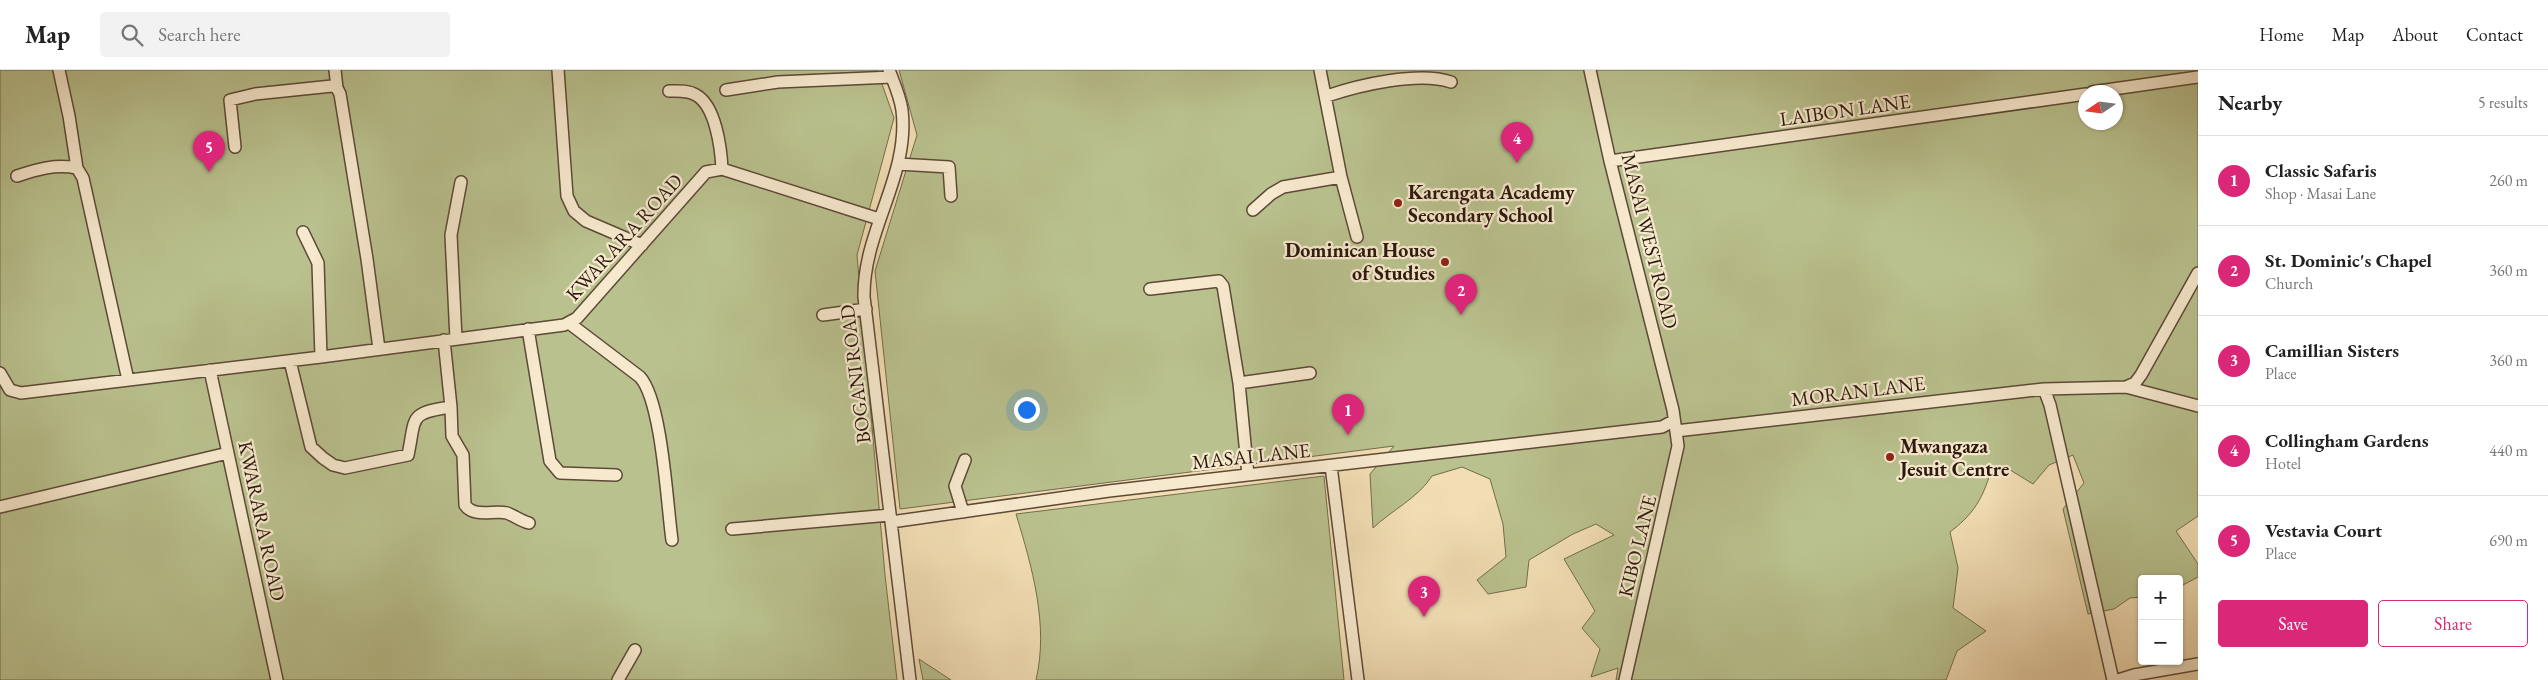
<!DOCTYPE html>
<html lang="en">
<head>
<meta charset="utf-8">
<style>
	body { margin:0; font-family:"EB Garamond",serif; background:#f2f2f2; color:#222 }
	.controls { position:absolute; right:15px; bottom:15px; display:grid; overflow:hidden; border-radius:5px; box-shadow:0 1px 4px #0004 }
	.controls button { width:45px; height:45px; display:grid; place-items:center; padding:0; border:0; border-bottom:1px solid #e0e0e0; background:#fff; color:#222; font:25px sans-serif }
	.compass { position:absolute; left:2078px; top:15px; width:45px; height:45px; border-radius:50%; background:#fff; box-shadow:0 1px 4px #0004; rotate:257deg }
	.you { position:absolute; left:1026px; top:339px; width:18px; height:18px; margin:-12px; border:4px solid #fff; border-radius:50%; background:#1a73e8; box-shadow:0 0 0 8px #1a73e833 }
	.badge { display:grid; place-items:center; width:32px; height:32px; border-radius:50%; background:#db2777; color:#fff; font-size:16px; font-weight:700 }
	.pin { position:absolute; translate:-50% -41px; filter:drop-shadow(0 1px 2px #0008) }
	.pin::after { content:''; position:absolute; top:26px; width:18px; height:15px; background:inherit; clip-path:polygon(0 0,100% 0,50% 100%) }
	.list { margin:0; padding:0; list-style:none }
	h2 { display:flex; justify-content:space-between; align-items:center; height:65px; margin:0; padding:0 20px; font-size:21px }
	h2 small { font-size:16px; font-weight:400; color:#767676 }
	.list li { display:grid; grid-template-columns:32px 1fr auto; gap:15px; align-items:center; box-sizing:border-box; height:90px; padding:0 20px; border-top:1px solid #e0e0e0 }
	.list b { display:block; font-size:19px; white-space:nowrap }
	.list p { margin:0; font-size:16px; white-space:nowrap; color:#767676 }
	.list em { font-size:16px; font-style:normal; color:#767676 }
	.actions { display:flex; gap:10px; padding:15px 20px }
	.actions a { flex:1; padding:11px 0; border:1px solid #db2777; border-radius:5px; text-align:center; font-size:18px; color:#db2777 }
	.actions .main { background:#db2777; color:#fff }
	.icon { flex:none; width:28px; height:28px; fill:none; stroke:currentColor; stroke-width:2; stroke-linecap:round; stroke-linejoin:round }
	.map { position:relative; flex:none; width:2198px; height:610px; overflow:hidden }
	header { display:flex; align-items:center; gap:30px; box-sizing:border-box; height:70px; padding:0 25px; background:#fff; border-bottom:1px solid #e0e0e0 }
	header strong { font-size:24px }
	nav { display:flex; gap:28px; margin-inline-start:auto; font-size:18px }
	.search { width:350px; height:45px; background:#f2f2f2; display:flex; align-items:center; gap:12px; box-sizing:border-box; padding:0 18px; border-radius:5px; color:#767676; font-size:19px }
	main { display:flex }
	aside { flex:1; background:#fff }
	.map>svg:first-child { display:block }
	.green { fill:#b9c18e; stroke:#726c4e; fill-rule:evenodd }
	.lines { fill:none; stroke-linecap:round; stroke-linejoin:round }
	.minor-casing { stroke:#5d4937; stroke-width:14 }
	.minor { stroke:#f7e9ce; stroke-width:11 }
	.poi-dot { fill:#8f2418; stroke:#f7e9ce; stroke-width:2 }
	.labels { text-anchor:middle; stroke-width:4.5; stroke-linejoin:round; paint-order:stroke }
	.street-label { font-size:20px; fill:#2b180d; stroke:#f7e9ce }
	.poi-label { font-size:20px; font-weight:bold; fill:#2b180d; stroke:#f7e9ce; text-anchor:start }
</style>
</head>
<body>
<header>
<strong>Map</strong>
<div class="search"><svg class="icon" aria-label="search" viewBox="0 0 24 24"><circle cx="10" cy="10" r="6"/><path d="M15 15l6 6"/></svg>Search here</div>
<nav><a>Home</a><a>Map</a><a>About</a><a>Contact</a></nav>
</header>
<main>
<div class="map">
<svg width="2198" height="610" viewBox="0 0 2198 610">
	<rect width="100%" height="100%" fill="#f2ddb4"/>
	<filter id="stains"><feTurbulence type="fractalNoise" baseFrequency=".004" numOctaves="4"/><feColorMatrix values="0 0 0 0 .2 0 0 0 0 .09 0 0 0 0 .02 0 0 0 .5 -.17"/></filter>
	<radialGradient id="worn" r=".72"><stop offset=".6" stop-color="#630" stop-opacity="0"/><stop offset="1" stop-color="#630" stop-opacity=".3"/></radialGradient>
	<path class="green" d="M0,0H877L894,48L857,185L885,505L897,610H0Z
		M899,0H2198V446L2176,461L2198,494V507L2179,517V509H2142V527L2130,528L2114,539L2088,544L2063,439L2084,413L2073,385L2049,395L2033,414L2007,398L1989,407C1981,432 1971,446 1950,462L1958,498L1953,538L1986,561L1957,581L1946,610H1616L1618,598L1591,607L1600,579L1582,558L1595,541L1564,489L1614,465L1596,454L1573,464L1529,490L1526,517L1488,524L1477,510L1506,487L1503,454L1490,409L1462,397L1432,406C1418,428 1392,440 1373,458L1370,404L1394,376L900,439L875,201L917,65ZM2086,22H2116V52H2086Z
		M1324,406L1344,610H1036C1049,555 1032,497 1016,444Z
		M919,589L951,610H923Z"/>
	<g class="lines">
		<g class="minor-casing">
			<path id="minor" d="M59,0L69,46L77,98
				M335,0L337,18
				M558,0L567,126L574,141L586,151L642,175
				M889,0C894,13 900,26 902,40C910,106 863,160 864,227L910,610
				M1590,0L1610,91L1673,340L1678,376L1625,610
				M726,20L778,12L892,7
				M669,21C678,21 688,20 696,25C716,36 721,79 722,99
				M2092,22L2198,7
				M1327,26C1359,15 1419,1 1451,12
				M235,77L230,30L255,24L332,16L337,18L340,24L367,189L379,279
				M1610,91L2086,24
				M898,94L949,97L951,126
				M17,106C38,99 55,94 77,98L83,108L128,310
				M1341,107L1357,167
				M1253,140L1271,124L1283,117L1341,107L1320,0
				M303,162L318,193L321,287
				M1150,219L1219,211L1223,216L1239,313L1248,405
				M823,245L866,239
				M569,253L640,307C662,331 667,435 672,470
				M528,259L550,391L560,403L616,405
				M456,269L451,165L461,112
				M290,291L311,377L323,388L333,395L345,398L408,385C416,347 408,343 451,337L444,270
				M210,300L277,610
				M0,303L10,320L21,323L321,287L564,255L577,248L706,102L722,99L879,149
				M1239,313L1310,303
				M2126,317L2198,336
				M2044,319L2126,317L2135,313L2141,305L2198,203
				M451,337L452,366L463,385L465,435C474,448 493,440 507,443C515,446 521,451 529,453
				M1676,361L2044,319L2050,335L2113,610
				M1331,396L1358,610
				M0,437L228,383
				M963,442L955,416L965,390
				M891,452L1109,421L1662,357L1673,351
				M732,459L890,445
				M618,610L635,580
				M2118,610L2134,605L2198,594"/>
		</g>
		<use href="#minor" class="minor"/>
	</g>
	<g class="poi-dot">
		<circle cx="1398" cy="133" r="5"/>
		<circle cx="1445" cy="192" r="5"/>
		<circle cx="1890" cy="387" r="5"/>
	</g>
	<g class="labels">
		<g class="street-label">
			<text transform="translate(1845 40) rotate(-8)" y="7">LAIBON LANE</text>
			<text transform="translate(624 167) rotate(-48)" y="7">KWARARA ROAD</text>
			<text transform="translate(1650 171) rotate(76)" y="7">MASAI WEST ROAD</text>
			<text transform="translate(855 304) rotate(-97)" y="7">BOGANI ROAD</text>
			<text transform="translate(1858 321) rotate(-7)" y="7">MORAN LANE</text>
			<text transform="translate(1251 386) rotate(-6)" y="7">MASAI LANE</text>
			<text transform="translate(262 451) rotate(78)" y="7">KWARARA ROAD</text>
			<text transform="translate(1637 476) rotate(-76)" y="7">KIBO LANE</text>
		</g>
		<g class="poi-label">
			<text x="1408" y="129">Karengata Academy<tspan x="1408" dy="23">Secondary School</tspan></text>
			<text x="1435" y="187" text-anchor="end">Dominican House<tspan x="1435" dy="23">of Studies</tspan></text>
			<text x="1900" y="383">Mwangaza<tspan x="1900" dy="23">Jesuit Centre</tspan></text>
		</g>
	</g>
	<rect width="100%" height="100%" filter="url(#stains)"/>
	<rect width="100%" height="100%" fill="url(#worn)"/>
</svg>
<div class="controls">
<button>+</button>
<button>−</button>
</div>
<svg class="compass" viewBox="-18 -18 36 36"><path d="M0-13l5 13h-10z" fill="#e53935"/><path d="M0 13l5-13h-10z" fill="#767676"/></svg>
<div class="you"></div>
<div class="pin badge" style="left:1348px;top:365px">1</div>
<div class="pin badge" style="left:1461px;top:245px">2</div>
<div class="pin badge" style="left:1424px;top:547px">3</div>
<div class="pin badge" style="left:1517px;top:93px">4</div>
<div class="pin badge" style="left:209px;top:102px">5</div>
</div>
<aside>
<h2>Nearby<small>5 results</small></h2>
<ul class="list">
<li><span class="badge">1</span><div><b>Classic Safaris</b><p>Shop · Masai Lane</p></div><em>260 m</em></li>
<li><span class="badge">2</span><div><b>St. Dominic's Chapel</b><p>Church</p></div><em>360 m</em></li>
<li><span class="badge">3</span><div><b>Camillian Sisters</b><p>Place</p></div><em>360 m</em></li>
<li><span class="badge">4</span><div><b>Collingham Gardens</b><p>Hotel</p></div><em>440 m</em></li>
<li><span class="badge">5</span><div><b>Vestavia Court</b><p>Place</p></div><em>690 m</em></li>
</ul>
<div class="actions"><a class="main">Save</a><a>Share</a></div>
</aside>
</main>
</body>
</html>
